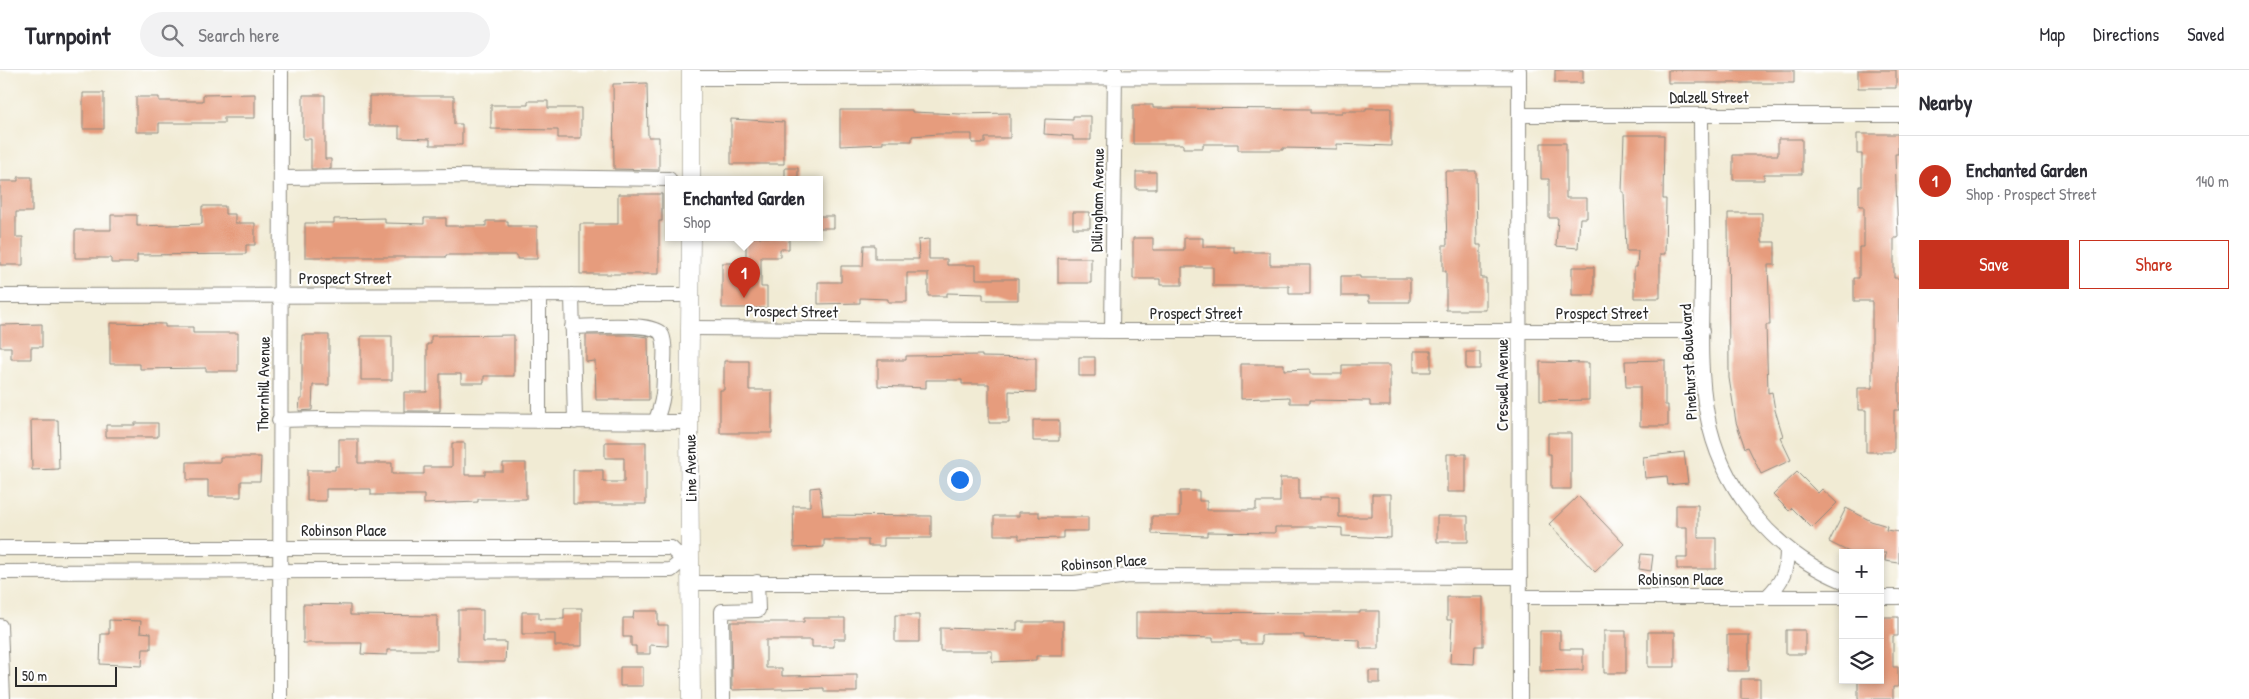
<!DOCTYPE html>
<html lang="en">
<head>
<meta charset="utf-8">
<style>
	body { margin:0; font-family:"Patrick Hand",sans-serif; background:#f2f2f3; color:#2b2b33 }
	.controls { position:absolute; right:15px; bottom:15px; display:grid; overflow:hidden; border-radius:0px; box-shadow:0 2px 8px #0003 }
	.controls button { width:45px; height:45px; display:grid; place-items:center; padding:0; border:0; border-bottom:1px solid #e1e1e2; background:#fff; color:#2b2b33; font:25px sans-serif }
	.scale { position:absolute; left:15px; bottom:12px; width:102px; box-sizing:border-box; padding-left:5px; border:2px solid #2b2b2b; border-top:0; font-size:14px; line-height:18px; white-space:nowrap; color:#2b2b2b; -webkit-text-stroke:4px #fff; paint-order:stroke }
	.you { position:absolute; left:959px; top:409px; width:18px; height:18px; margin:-12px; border:4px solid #fff; border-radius:50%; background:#1a73e8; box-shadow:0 0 0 8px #1a73e833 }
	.badge { display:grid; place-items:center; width:32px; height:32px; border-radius:50%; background:#c8321e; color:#fff; font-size:16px; font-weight:700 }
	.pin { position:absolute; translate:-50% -41px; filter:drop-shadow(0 1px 2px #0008) }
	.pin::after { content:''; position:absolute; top:26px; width:18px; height:15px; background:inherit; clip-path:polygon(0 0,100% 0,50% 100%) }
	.popup { position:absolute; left:665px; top:106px; width:158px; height:65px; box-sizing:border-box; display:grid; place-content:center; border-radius:0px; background:#fff; filter:drop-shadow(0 1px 4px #0005); font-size:16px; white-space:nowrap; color:#7c7c81 }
	.popup b { font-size:19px; color:#2b2b33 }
	.popup::after { content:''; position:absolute; left:50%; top:100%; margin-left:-10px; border:10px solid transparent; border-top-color:#fff }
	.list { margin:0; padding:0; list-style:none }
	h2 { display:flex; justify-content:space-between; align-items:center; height:65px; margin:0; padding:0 20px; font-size:21px }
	h2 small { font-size:16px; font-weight:400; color:#7c7c81 }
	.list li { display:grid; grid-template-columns:32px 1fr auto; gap:15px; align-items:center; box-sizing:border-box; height:90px; padding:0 20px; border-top:1px solid #e1e1e2 }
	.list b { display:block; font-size:19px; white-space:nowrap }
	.list p { margin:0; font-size:16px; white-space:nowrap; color:#7c7c81 }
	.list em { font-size:16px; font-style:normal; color:#7c7c81 }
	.actions { display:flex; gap:10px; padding:15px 20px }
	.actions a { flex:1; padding:11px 0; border:1px solid #c8321e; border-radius:0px; text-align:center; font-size:18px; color:#c8321e }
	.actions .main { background:#c8321e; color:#fff }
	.icon { flex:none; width:28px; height:28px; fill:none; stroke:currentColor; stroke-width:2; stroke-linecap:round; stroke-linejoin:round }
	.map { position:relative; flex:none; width:1899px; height:629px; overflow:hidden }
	header { display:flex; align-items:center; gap:30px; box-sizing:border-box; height:70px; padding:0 25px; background:#fff; border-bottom:1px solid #e1e1e2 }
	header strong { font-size:24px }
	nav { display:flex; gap:28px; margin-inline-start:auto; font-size:18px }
	.search { width:350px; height:45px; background:#f2f2f3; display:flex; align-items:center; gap:12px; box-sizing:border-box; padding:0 18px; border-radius:28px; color:#7c7c81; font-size:19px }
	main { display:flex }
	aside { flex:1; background:#fff }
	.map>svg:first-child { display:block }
	.building { fill:#e69c7d }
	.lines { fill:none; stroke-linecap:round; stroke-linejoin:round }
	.minor-casing { stroke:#8e8b80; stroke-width:16 }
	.major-casing { stroke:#8e8b80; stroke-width:19 }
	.minor { stroke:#fff; stroke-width:14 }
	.major { stroke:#fff; stroke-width:18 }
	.labels { text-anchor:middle; stroke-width:4; stroke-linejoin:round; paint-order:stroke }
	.street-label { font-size:16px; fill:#2b2b2b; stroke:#fff }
</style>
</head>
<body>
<header>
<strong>Turnpoint</strong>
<div class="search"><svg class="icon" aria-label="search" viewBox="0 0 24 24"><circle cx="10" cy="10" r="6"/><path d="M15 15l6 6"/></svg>Search here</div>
<nav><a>Map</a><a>Directions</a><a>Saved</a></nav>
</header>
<main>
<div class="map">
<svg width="1899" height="629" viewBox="0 0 1899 629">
	<rect width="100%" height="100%" fill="#fff"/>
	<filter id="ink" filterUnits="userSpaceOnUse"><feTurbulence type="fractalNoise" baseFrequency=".02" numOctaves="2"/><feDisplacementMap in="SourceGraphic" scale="10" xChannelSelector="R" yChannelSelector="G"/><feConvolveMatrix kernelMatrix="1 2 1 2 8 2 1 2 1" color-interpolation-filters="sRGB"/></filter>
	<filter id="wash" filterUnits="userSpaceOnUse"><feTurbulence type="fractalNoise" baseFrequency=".0096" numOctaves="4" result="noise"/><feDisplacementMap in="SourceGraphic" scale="20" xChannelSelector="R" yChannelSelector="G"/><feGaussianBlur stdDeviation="1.12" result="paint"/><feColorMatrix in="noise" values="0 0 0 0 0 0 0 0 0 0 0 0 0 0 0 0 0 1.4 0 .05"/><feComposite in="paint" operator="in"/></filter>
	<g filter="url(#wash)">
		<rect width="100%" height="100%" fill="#f1ebd4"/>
		<g id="blocks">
			<path class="building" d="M1555,0H1583V13H1555Z
				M1668,0H1794V13H1668Z
				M1858,0H1896V18H1858Z
				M647,13L648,67H659V100L614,99L613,14Z
				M83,23H104V59H83Z
				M255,24V48H224V53H159V62H136V27H159V31H203V25Z
				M303,25H325V89H331V99H311V69H303Z
				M369,26H454V54H462V75H430V69L399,68V56H369Z
				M528,31H548V38H581V68H558V60L491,59V35H528Z
				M1133,35H1153V38L1310,39V43H1342V41H1366V38H1391V76L1337,74V79L1283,78V80H1238V74H1203V78H1183V74H1133Z
				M840,40H912V42L960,44L1010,43V68H985V73H972V64H938L912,66V71H883V74L840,76Z
				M1073,46H1091V70H1073V66L1044,64L1045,49L1073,50Z
				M731,49L784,52V94H731Z
				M1857,64H1898V84H1895L1898,168H1894V208H1899V340H1894V382H1866V340H1858V318H1872V231H1854V208H1859V177H1864V136H1859V116H1862V84H1857Z
				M1624,65H1664L1663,129H1666L1665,184H1660V228H1634V197H1637L1638,181H1626L1624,122H1622Z
				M1778,69H1802V104H1764V110H1733V85H1778Z
				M1541,73H1566V128H1587V148H1580L1578,178L1556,176L1558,148H1549V109H1541Z
				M785,98H798V109H785Z
				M1445,101H1476L1477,175H1481V208H1486V240H1446V201H1443V175H1447Z
				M1136,102H1156V119H1136Z
				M18,107H32V142H16V167H23V195H0V111H18Z
				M618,124H662V151H659V204H580V154H618Z
				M202,136H225V144H235V153H255V175H246V184L137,185V193H111V188H75V160H111V145H137V156L202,154Z
				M1073,142H1090V158H1073Z
				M1728,143H1762V172H1775V195H1768L1770,255H1766L1768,323L1772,322L1775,340L1783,366L1780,367L1791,390L1761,404L1748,377L1745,378L1736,352L1729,308Z
				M819,146H834V158H819Z
				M385,148V153L424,154V148H446V156H486V151H508V156H537V189H517V185H446V187H305V153H334V149Z
				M746,167H789V179H780V187H761V217H767V238H722V193H746Z
				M1133,168H1153V180H1184V168H1203V177H1234V182H1270V195H1310V224H1289V216H1213V197H1182V215H1160V209H1133Z
				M929,169V189H947V195H976V209H1018V230H983V224L947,223V226H928V203H907V232H888V229L860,228V233L818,234V212H841V196H863L864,175H875V189H919L918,170Z
				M1058,188H1091V213H1058Z
				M1572,197H1594V225H1572Z
				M1341,206H1360V208H1410V232H1369V226H1341Z
				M110,253L165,254V257H193V263H238V301H206V298L140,299V294H110Z
				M42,254V277H31V289H11V277H0V255Z
				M302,265H329V315H313L312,340L299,341L300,329H302Z
				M514,265V306H484V313H461V304H440V341H404V322H427V274H431V266Z
				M586,265H632L648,267L649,330H596L595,291L586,292Z
				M361,266H392V310H361Z
				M1414,281H1431V302H1414Z
				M1466,282H1480V299H1466Z
				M982,285V287L1036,288V322L1009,321V353H989V314H962V310H926V318L878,316V290H906V286Z
				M1079,287H1095V306H1079Z
				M1665,290V335H1668V356H1640V317H1626L1625,291Z
				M724,291H749V320H772V363H720V320H724Z
				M1540,292L1589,293V330L1540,331Z
				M1241,294H1284V300L1310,299V304H1342V295H1390V336H1370V331L1310,330V333H1290V327L1241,329Z
				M31,350H58L59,399L32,400Z
				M1033,350H1059V371H1033Z
				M135,353H158V367H106V355H135Z
				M1548,363H1571V419H1551V384H1548Z
				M339,369H358V393H392V404H424V397H452V373H465V405H485V401H503V393H526V429H478V432L424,434V425H371V419H326V431H307V400H335V396H339Z
				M605,372H646V434H573V400H603V412H624V388H605Z
				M1684,382L1688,413L1668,415L1667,406L1645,408L1643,387Z
				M1447,384H1466V422H1447Z
				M220,387H261L260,411H241V427H208V410H187V392H220Z
				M1797,402L1818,423L1822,419L1837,433L1812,458L1792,438L1789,441L1773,425Z
				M1280,408H1299V429H1321V426H1339V447H1372V424H1391V468L1342,466V458L1321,457H1275V463L1207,462V466L1152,464V446H1180V421H1199V431H1207V440H1256V432H1280Z
				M820,417L823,445L931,446V468H884V476H868V470H824V477L794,478L793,436H810V418Z
				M1578,426L1624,474L1595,502L1549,454Z
				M1676,435H1698V468H1716V499H1677V488H1687V457H1676Z
				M1846,438L1871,451L1887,456L1886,460L1899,462V493L1885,491L1886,483H1851L1829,472Z
				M1019,442H1039V447H1088V461H1063V468L1019,469V465H994V446H1019Z
				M1437,446H1468V472H1437Z
				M1641,484L1653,485L1651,501L1639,499Z
				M1447,527H1483V576H1475L1474,594L1450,593L1452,550H1447Z
				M303,534L350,535V545L437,546V580H387V585L361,584L362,573H303Z
				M564,538H582V576H555V564H522V542H539V549H564Z
				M458,540H483V572H506L505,592H458Z
				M634,541H658V555H668V576L650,575V584H636V576H631V567H623V548H633Z
				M1360,541H1379V579H1360V570L1304,568V565H1261V574H1241V571H1213V568L1136,566V542L1331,543H1360Z
				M895,545H919V572H895Z
				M1880,547H1898V566H1893V597H1898V617H1893V629H1858V610H1880Z
				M804,548H845V569H834V577H812V570H766V598H782V606L857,605V622H824V618L732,620L731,552H804Z
				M109,550L141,551L140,562L151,563V579H143L142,596L100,594L101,564H109Z
				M1044,551H1063V586H1036V590L992,592V581H940V558L1017,560V552H1044Z
				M1786,560H1805V584H1786Z
				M1540,561H1560V579H1583V600L1540,601Z
				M1604,561H1626V603H1604Z
				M1648,562H1675V597H1648Z
				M1727,565H1749V601H1727Z
				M620,597H643V616H620Z
				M1369,601H1380V613H1369Z
				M1741,609H1760V629H1741Z"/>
		</g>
	</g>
	<g filter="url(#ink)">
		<use href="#blocks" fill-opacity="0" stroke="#8e8b80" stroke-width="1"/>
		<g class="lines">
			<g class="minor-casing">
				<path id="minor" d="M1519,0L1520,629
					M691,8L1519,7
					M1519,45H1899
					M1701,45C1701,96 1703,148 1702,200C1702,248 1698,298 1707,344C1720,418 1774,483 1843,511
					M282,108L454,106L669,109
					M539,225V351
					M572,225L575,352
					M0,226L691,225
					M572,257C588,257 656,251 662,265C666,273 664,287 664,296C664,318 664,331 655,352
					M691,258L1112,261H1702
					M1112,261L1115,0
					M279,350L320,349L689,352
					M0,478H671L683,490H691
					M0,502L671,500L683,490
					M691,513H1074L1128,506L1520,507
					M1520,527H1843
					M1767,527C1783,511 1787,501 1787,479
					M1880,527H1899
					M0,556L3,629
					M280,629L281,0
					M723,629L722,541L758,540L757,512"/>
			</g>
			<g class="major-casing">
				<path id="major" d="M691,0V109
					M691,167L689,352L691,629"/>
			</g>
			<use href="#minor" class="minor"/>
			<use href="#major" class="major"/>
		</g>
	</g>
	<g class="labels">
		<g class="street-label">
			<text x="1709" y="33">Dalzell Street</text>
			<text transform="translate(1097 130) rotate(-89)" y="6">Dillingham Avenue</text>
			<text x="345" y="214">Prospect Street</text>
			<text transform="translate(792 241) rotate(1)" y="6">Prospect Street</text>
			<text x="1196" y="249">Prospect Street</text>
			<text x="1602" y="249">Prospect Street</text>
			<text transform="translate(1688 292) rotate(-93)" y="6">Pinehurst Boulevard</text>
			<text transform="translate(263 314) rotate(-89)" y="6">Thornhill Avenue</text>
			<text transform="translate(1502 315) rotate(-90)" y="6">Creswell Avenue</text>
			<text transform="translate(690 398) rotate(-91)" y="6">Line Avenue</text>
			<text x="344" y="466">Robinson Place</text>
			<text transform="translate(1104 492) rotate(-4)" y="6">Robinson Place</text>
			<text x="1681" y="515">Robinson Place</text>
		</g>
	</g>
</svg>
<div class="controls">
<button>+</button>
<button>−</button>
<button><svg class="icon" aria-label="layers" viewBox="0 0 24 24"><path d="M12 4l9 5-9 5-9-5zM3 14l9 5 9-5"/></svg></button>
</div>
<div class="scale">50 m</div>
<div class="you"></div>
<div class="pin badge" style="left:744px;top:228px">1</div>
<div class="popup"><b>Enchanted Garden</b>Shop</div>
</div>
<aside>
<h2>Nearby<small></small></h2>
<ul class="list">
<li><span class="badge">1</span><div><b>Enchanted Garden</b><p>Shop · Prospect Street</p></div><em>140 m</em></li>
</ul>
<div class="actions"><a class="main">Save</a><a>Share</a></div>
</aside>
</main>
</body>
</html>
